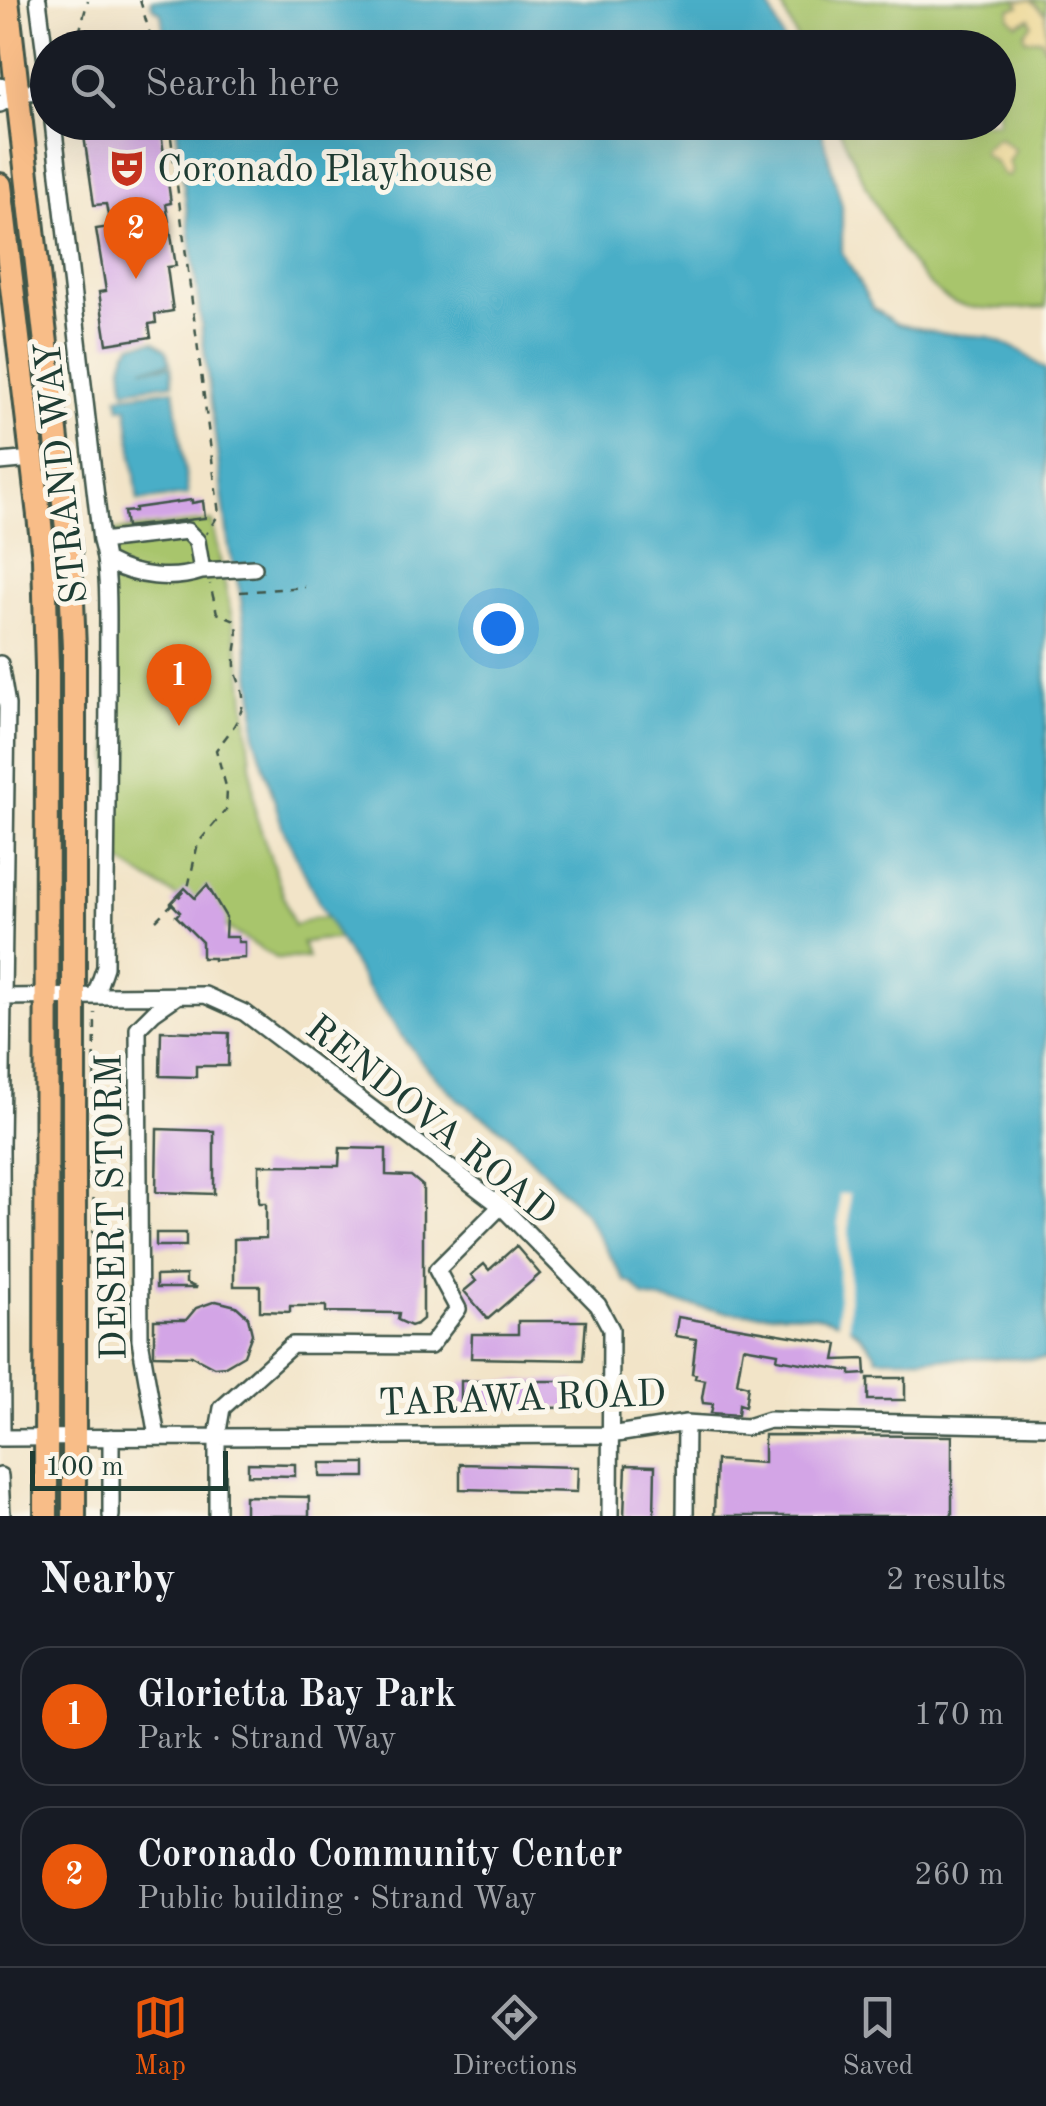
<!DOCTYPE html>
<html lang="en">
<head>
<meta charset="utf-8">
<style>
	body { margin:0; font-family:"Old Standard TT",serif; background:#20242c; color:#f1f3f6 }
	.scale { position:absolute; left:30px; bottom:25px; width:198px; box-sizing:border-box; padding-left:10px; border:5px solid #1f3d34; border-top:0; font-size:28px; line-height:35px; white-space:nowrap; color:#1f3d34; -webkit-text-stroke:8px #fbf7ec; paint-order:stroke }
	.you { position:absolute; left:498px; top:628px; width:35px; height:35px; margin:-25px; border:8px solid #fff; border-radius:50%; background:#1a73e8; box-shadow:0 0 0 15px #1a73e833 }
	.badge { display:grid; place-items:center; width:65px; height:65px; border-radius:50%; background:#ea580c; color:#fff; font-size:32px; font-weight:700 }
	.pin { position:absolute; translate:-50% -82px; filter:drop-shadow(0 2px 5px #0008) }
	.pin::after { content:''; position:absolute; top:52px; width:35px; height:30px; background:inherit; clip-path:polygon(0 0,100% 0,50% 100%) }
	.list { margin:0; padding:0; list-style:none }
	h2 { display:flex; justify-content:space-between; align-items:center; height:130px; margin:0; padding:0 40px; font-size:42px }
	h2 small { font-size:32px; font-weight:400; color:#9ea1a6 }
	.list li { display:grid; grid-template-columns:65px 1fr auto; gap:30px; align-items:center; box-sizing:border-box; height:140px; margin:0 20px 20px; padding:0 20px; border:2px solid #363941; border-radius:30px }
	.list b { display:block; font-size:38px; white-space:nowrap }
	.list p { margin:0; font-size:32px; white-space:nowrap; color:#9ea1a6 }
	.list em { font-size:32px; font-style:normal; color:#9ea1a6 }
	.icon { flex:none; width:55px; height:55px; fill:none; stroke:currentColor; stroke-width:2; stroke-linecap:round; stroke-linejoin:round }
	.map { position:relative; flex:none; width:1046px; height:1516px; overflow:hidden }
	.search { position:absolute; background:#171b24; box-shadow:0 10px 40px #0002; left:30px; right:30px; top:30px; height:110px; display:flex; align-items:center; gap:25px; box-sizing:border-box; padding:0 35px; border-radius:55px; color:#9ea1a6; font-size:38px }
	.sheet { height:450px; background:#171b24 }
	nav { display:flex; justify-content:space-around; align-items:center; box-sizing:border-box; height:140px; border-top:2px solid #363941; background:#171b24; font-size:28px; color:#9ea1a6 }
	nav a { display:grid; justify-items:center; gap:5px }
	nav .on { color:#ea580c }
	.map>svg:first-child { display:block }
	.green { fill:#a8c56c; stroke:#648150; stroke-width:2.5 }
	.sand { fill:#eeda9e; stroke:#868c69; stroke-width:2.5 }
	.water { fill:#48aec7; stroke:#34767e; stroke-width:2.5 }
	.pier { fill:#f2e4c8 }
	.building { fill:#d3a5e6 }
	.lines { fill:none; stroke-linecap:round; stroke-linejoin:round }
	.minor-casing { stroke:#3f564a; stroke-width:20 }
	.highway-casing { stroke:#3f564a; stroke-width:28 }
	.path { stroke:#3f564a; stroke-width:2.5; stroke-dasharray:8 8; stroke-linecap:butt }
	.minor { stroke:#fff; stroke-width:15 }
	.highway { stroke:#f8bd88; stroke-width:22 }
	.labels { text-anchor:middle; stroke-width:10; stroke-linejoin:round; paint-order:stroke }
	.poi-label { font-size:38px; fill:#1f3d34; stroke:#fbf7ec; text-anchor:start }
	.street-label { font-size:38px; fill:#1f3d34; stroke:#fbf7ec }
</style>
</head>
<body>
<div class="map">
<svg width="1046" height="1516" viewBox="0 0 1046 1516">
	<rect width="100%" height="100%" fill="#fbf7ec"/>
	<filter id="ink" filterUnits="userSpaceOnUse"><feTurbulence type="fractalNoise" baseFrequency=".01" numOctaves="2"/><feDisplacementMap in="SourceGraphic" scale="20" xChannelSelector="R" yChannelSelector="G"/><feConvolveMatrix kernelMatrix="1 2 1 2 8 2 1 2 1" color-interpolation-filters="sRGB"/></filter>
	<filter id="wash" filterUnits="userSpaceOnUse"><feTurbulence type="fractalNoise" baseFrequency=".0048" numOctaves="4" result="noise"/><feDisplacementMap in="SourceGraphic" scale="40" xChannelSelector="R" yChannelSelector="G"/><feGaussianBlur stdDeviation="2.25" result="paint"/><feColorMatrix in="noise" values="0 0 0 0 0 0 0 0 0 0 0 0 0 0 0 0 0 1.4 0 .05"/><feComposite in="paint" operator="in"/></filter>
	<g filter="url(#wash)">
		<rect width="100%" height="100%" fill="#f2e4c8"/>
		<path class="green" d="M779,0H1046V307C1023,308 973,312 953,302C903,278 861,173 836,123L998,122V48L801,47Z
			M212,521L242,669L256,816L294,926L312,918L398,913V936L316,940L302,943L308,958H276L111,856L106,532Z"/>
		<path class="sand" d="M1017,0H1031L1046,14V52L1041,38L1026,40L1024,33L1032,24L1030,18L1017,24L1009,17L1010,9L1019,6Z
			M998,137L1015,150L1008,162L1012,171L1009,176L1003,175L995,162L983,154L984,148Z"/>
		<path class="water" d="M151,0H767L786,47H166L161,13L152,6Z
			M176,123H819L842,206V252L874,309L897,324L941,333L989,337L1021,351L1046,370V1359L877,1358C853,1307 793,1314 745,1313C712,1312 676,1302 644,1297L633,1284L625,1281L584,1212L503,1130L460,1101L422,1063L366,986L321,907L283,829L255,736V705L240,592L229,548Z
			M154,341L166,350L170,363L142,368L171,366L173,383L125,390C122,372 119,357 133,344Z
			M174,389L188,495L138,501L127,407L120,408L118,396Z"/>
		<path class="pier" d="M839,1194H849V1331L838,1327Z"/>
		<g id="blocks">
			<path class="building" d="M82,122H115L117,132L160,126L171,203L166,204L176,266L167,267L173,311L155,314L156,323L149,324L151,337L107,344L99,292L106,291L96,229L110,227L106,204L94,205Z
				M192,500V503L203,501L205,518L126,527L124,512L135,511V508Z
				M207,885L226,917L225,937H238V942H245V958L214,960V958H202V942L176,916L180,912L171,903L185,888L195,898Z
				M161,1031L229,1033L228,1066H196V1077L160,1076Z
				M157,1129L214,1131V1194L156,1192Z
				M340,1148L386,1149V1175L411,1176L423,1186V1319L417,1324L411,1326L398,1320L399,1313L326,1312V1306H290V1312L260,1311V1286H234V1239L266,1238V1203H259V1165L339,1166Z
				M156,1233H186V1246H156Z
				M516,1246L540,1274L488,1319L464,1291L476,1281L471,1275L484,1264L489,1270Z
				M186,1275V1283L197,1288H156V1276Z
				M216,1301L236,1306L248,1317L252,1334L244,1355L225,1366L214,1367L193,1356L154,1355V1320H186L196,1308Z
				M678,1317L838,1344L835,1360L865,1359L866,1374L851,1375V1371L777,1359L778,1353L743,1347L737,1383L748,1386L745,1406L739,1404L738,1415L711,1413L713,1404L703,1403L702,1398L705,1380L695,1378L696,1374L692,1373L696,1339L675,1336Z
				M518,1321H586L583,1360L471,1358L472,1334H518Z
				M868,1378H905V1400H868Z
				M461,1381H576V1408L461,1407Z
				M764,1435L952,1436V1516H714L716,1460L764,1463Z
				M248,1463L295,1464V1476L248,1475Z
				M320,1463H365V1477H320Z
				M460,1464L578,1467L577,1492L460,1489Z
				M626,1465L655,1466L654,1516H624Z
				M245,1496L309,1497V1516H245Z"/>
		</g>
	</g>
	<g filter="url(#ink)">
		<use href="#blocks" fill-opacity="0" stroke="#3f564a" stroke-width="2.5"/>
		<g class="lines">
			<g class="minor-casing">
				<path id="minor" d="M38,0L48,78
					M0,86L18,93L48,90
					M0,104L18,93
					M53,122L101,541C111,572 107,629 108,664C108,765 106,866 105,967L95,996
					M0,462L32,459
					M101,541L187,531L197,541L202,571C172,581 136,577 108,562
					M202,571L254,568
					M0,664L7,705L1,1146L2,1438
					M0,997L205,995L245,1013L501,1206L598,1305L611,1329L610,1516
					M111,1437V1516
					M157,1437L140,1340L138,1028L154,1012L177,996
					M0,1438L610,1435L686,1423L747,1427L769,1420L1046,1426
					M0,1476L2,1516
					M217,1516V1437L222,1408L292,1345L430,1346L458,1309L437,1270L501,1206
					M685,1516L686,1423"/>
			</g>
			<g class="highway-casing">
				<path id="highway" d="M7,0L70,555L74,648V1516
					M0,185L44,558L47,668L46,1516"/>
			</g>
			<path class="path" d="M140,0L154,48
				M75,48L88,0
				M169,122L219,514L206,534
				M240,592L305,587
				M156,920L188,888L198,843L226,810L227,790L216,750C228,734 248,713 242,691C239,680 234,672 235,660C235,644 241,636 235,620L217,613L210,584
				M93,1270L95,1013"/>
			<use href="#minor" class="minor"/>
			<use href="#highway" class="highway"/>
		</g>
	</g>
	<defs>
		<g id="theatre-bare" transform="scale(3)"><path d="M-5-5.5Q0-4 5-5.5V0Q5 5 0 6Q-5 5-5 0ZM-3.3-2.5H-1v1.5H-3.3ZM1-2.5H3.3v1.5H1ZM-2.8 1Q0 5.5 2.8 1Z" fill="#c8321e" stroke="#fbf7ec" stroke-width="2.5" paint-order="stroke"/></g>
	</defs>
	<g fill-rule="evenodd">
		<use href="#theatre-bare" x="127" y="168"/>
	</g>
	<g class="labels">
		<g class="poi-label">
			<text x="157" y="181">Coronado Playhouse</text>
		</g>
		<g class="street-label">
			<text transform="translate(60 473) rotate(-96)" y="13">STRAND WAY</text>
			<text transform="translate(432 1119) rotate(39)" y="13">RENDOVA ROAD</text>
			<text transform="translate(110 1207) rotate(-91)" y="13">DESERT STORM</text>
			<text transform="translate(522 1397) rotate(-2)" y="13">TARAWA ROAD</text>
		</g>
	</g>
</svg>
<div class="scale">100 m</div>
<div class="you"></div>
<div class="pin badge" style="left:179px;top:726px">1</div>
<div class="pin badge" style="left:136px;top:279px">2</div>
<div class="search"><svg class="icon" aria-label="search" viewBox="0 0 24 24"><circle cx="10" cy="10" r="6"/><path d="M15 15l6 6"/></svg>Search here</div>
</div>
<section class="sheet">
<h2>Nearby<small>2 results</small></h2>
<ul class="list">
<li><span class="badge">1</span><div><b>Glorietta Bay Park</b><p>Park · Strand Way</p></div><em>170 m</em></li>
<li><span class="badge">2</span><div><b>Coronado Community Center</b><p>Public building · Strand Way</p></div><em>260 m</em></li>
</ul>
</section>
<nav>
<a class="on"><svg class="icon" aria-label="map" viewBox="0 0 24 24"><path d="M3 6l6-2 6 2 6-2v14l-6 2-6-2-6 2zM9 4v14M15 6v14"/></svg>Map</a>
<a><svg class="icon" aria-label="directions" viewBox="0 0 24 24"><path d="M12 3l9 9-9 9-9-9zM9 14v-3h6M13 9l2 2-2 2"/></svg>Directions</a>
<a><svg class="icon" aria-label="saved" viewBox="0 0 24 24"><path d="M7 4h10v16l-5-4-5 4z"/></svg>Saved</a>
</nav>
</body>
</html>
